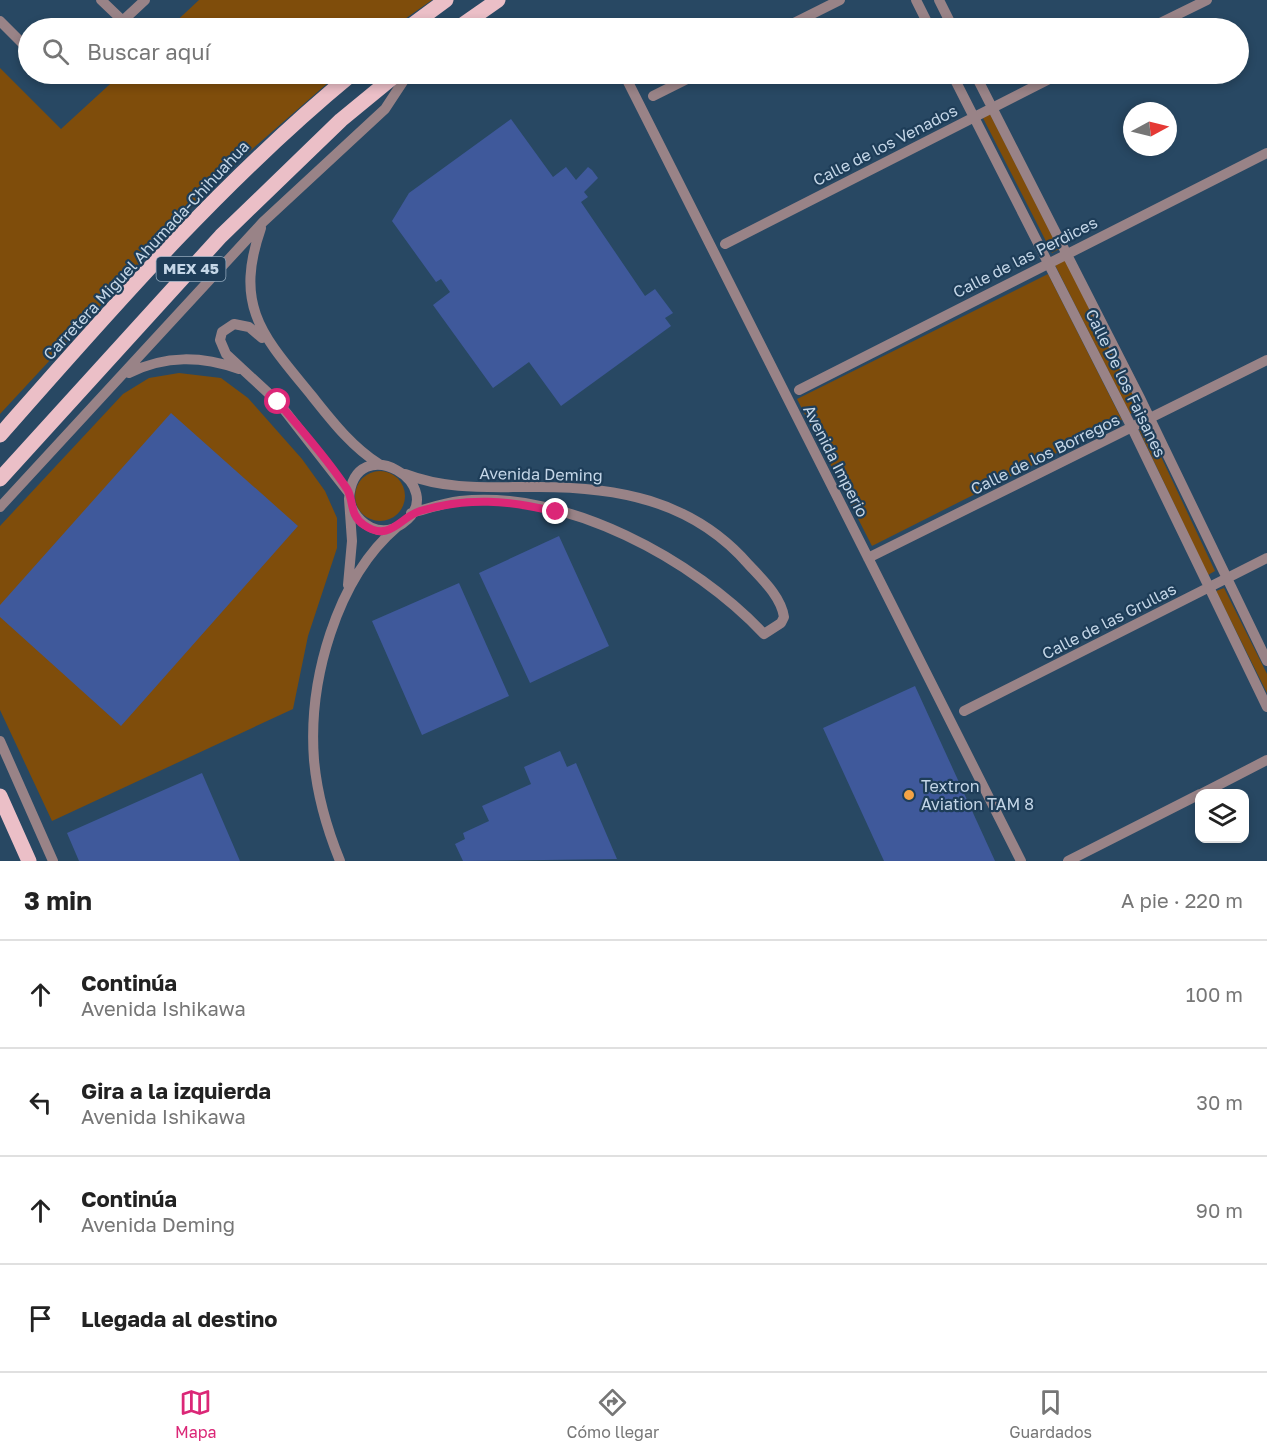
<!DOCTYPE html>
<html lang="es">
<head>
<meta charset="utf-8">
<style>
	body { margin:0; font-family:"Golos Text",sans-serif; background:#f6f6f6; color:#222 }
	.controls { position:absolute; right:18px; bottom:18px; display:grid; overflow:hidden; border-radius:12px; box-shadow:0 3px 9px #0003 }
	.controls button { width:54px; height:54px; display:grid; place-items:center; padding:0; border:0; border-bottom:2px solid #e0e0e0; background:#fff; color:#222; font:30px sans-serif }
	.compass { position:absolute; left:1123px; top:102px; width:54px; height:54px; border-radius:50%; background:#fff; box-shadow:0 3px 9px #0003; rotate:83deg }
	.stop { position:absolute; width:18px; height:18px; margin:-14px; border:4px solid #db2777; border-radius:50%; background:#fff }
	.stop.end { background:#db2777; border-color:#fff; box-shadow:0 2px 6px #0008 }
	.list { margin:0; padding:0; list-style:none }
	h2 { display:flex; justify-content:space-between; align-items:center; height:78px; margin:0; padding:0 24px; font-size:26px }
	h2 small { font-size:20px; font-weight:400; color:#767676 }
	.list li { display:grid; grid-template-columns:39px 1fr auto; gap:18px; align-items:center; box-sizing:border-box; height:108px; padding:0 24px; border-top:2px solid #e0e0e0 }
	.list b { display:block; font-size:22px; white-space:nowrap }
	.list p { margin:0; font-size:20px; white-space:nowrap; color:#767676 }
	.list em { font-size:20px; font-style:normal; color:#767676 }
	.icon { flex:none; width:33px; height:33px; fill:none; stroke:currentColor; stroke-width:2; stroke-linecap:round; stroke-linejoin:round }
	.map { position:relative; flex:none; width:1267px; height:861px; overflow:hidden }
	.search { position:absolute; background:#fff; box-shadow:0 3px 9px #0003; left:18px; right:18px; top:18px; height:66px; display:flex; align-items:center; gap:15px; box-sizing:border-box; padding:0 21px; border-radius:33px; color:#767676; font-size:22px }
	.sheet { height:510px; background:#fff }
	nav { display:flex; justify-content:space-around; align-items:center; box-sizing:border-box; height:84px; border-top:2px solid #e0e0e0; background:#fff; font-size:16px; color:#767676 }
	nav a { display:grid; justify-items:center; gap:3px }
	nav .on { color:#db2777 }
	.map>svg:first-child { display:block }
	.green { fill:#7f4d0b }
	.building { fill:#3f599b }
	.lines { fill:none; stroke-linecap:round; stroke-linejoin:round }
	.minor { stroke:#998387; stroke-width:10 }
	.major { stroke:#ebbfc7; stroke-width:15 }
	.route { stroke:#db2777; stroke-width:8 }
	.poi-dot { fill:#f5a345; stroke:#1e3d58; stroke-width:2 }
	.labels { text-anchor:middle; stroke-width:4.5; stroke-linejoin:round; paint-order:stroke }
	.shield { fill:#1e3d58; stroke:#92a8bc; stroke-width:1.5 }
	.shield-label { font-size:15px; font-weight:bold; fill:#c4d6e7 }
	.street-label { font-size:16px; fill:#c4d6e7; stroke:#1e3d58 }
	.poi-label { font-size:16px; fill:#c4d6e7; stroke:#1e3d58; text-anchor:start }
</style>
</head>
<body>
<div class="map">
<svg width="1267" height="861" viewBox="0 0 1267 861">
	<rect width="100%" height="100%" fill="#284863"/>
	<path class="green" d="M199,0H432L392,28H169Z
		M0,68L61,129L121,74H338L218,179L0,414Z
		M990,114L1059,249L1052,253L983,118Z
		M1065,260L1140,409L1130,414L1055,265Z
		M1048,274L1122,420L872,546L797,399Z
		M179,373L221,378L248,398L302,459L325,491L337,518V548L308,636L293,709L52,821L0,710V526L123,394L149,378Z
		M1147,427L1215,571L1208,575L1139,430Z
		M355 496a25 25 0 1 1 50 0a25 25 0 1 1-50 0Z
		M1224,588L1267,674V693L1216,591Z"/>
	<path class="building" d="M511,119L553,177L566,167L576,180L588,167L592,170L598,178L584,192L588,197L581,202L645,296L655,289L673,313L665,318L671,326L561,406L529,362L493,388L433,305L450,292L441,279L436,282L392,221L409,193Z
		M171,413L298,526L121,726L0,617V605Z
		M559,536L609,646L530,683L479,573Z
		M459,583L509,696L422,735L372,621Z
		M915,686L995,861H884L823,728Z
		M560,751L567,767L576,763L617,859L463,861L455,844L465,839L463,833L489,821L482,806L531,784L524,767Z
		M202,773L240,861H79L67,833Z"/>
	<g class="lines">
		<path class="minor" d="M101,0L123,21
			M916,0L930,28
			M939,0L953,28
			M0,21L28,49
			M115,28L145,0
			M784,28L840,0
			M1150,28L1207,0
			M54,74L61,79L69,74
			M624,74L1021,861
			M952,74L1132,428L1267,707
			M975,74L1140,398L1267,661
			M653,96L697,74
			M261,228C233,308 264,337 312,396C332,421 351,446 379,464
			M725,244L1059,74
			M262,338L249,327L234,324L222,332L220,340L226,354L278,402L349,493
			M129,373C166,355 201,356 239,369
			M799,390L1267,153
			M405,474C447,490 487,487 531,487C614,486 692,499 749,565C763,580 781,597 784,617L781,623L764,634C695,560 565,489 460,501C443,503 427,509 411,513
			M0,507L263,222L385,109L408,74
			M868,558L1267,360
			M348,585L352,541L349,499C354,426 454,487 402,524C380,539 359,525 350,504
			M964,711L1267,558
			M0,741L53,861
			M1201,794L1267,760
			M340,861C327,829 317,794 314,760C308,681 336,579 397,527
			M1068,861L1200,794"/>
		<path class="major" d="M408,28L446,0
			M458,28L498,0
			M0,435C111,309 222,181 352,74
			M0,479L221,236L341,120L397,74
			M0,796L29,861"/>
	</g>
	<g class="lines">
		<path class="route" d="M278,402C302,431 327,458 347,489C354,500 349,515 364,525C390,543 400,517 420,511C467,497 509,500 556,512"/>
	</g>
	<circle class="poi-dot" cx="909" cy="795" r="6"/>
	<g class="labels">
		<rect class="shield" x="156.5" y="257" width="69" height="24" rx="4.5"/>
		<g class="shield-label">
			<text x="191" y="274">MEX 45</text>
		</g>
		<g class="street-label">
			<text transform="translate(885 145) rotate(-27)" y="6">Calle de los Venados</text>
			<text transform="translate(146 250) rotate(-47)" y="6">Carretera Miguel Ahumada-Chihuahua</text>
			<text transform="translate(1025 257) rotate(-27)" y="6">Calle de las Perdices</text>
			<text transform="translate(1126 383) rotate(64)" y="6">Calle De los Faisanes</text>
			<text transform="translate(1045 454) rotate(-26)" y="6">Calle de los Borregos</text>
			<text transform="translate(836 461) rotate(63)" y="6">Avenida Imperio</text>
			<text transform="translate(541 474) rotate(1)" y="6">Avenida Deming</text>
			<text transform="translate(1109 621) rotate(-27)" y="6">Calle de las Grullas</text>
		</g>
		<g class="poi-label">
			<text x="921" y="792">Textron<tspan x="921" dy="18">Aviation TAM 8</tspan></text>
		</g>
	</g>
</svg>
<div class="controls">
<button><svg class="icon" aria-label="layers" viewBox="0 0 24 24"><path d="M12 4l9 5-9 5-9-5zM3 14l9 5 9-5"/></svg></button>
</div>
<svg class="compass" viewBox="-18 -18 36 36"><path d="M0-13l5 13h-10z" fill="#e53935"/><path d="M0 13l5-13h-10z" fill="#767676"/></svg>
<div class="stop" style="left:278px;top:402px"></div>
<div class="stop end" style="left:556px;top:512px"></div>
<div class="search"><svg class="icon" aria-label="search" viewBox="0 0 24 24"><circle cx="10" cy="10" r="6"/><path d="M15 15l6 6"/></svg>Buscar aquí</div>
</div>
<section class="sheet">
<h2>3 min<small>A pie · 220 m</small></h2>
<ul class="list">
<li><svg class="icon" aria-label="ahead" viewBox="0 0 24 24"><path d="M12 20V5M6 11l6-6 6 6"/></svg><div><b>Continúa</b><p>Avenida Ishikawa</p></div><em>100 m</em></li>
<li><svg class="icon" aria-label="left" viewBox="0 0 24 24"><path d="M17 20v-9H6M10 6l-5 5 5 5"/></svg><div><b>Gira a la izquierda</b><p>Avenida Ishikawa</p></div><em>30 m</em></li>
<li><svg class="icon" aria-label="ahead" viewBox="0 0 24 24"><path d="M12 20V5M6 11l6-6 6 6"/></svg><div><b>Continúa</b><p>Avenida Deming</p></div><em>90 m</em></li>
<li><svg class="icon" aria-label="arrive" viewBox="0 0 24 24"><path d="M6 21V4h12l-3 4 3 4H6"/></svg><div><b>Llegada al destino</b></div></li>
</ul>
</section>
<nav>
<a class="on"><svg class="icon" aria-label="map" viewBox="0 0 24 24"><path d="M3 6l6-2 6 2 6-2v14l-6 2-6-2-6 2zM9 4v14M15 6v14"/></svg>Mapa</a>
<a><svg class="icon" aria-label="directions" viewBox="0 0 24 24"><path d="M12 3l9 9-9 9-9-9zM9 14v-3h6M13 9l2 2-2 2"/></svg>Cómo llegar</a>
<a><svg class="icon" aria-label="saved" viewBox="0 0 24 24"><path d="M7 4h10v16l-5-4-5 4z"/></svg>Guardados</a>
</nav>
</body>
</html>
